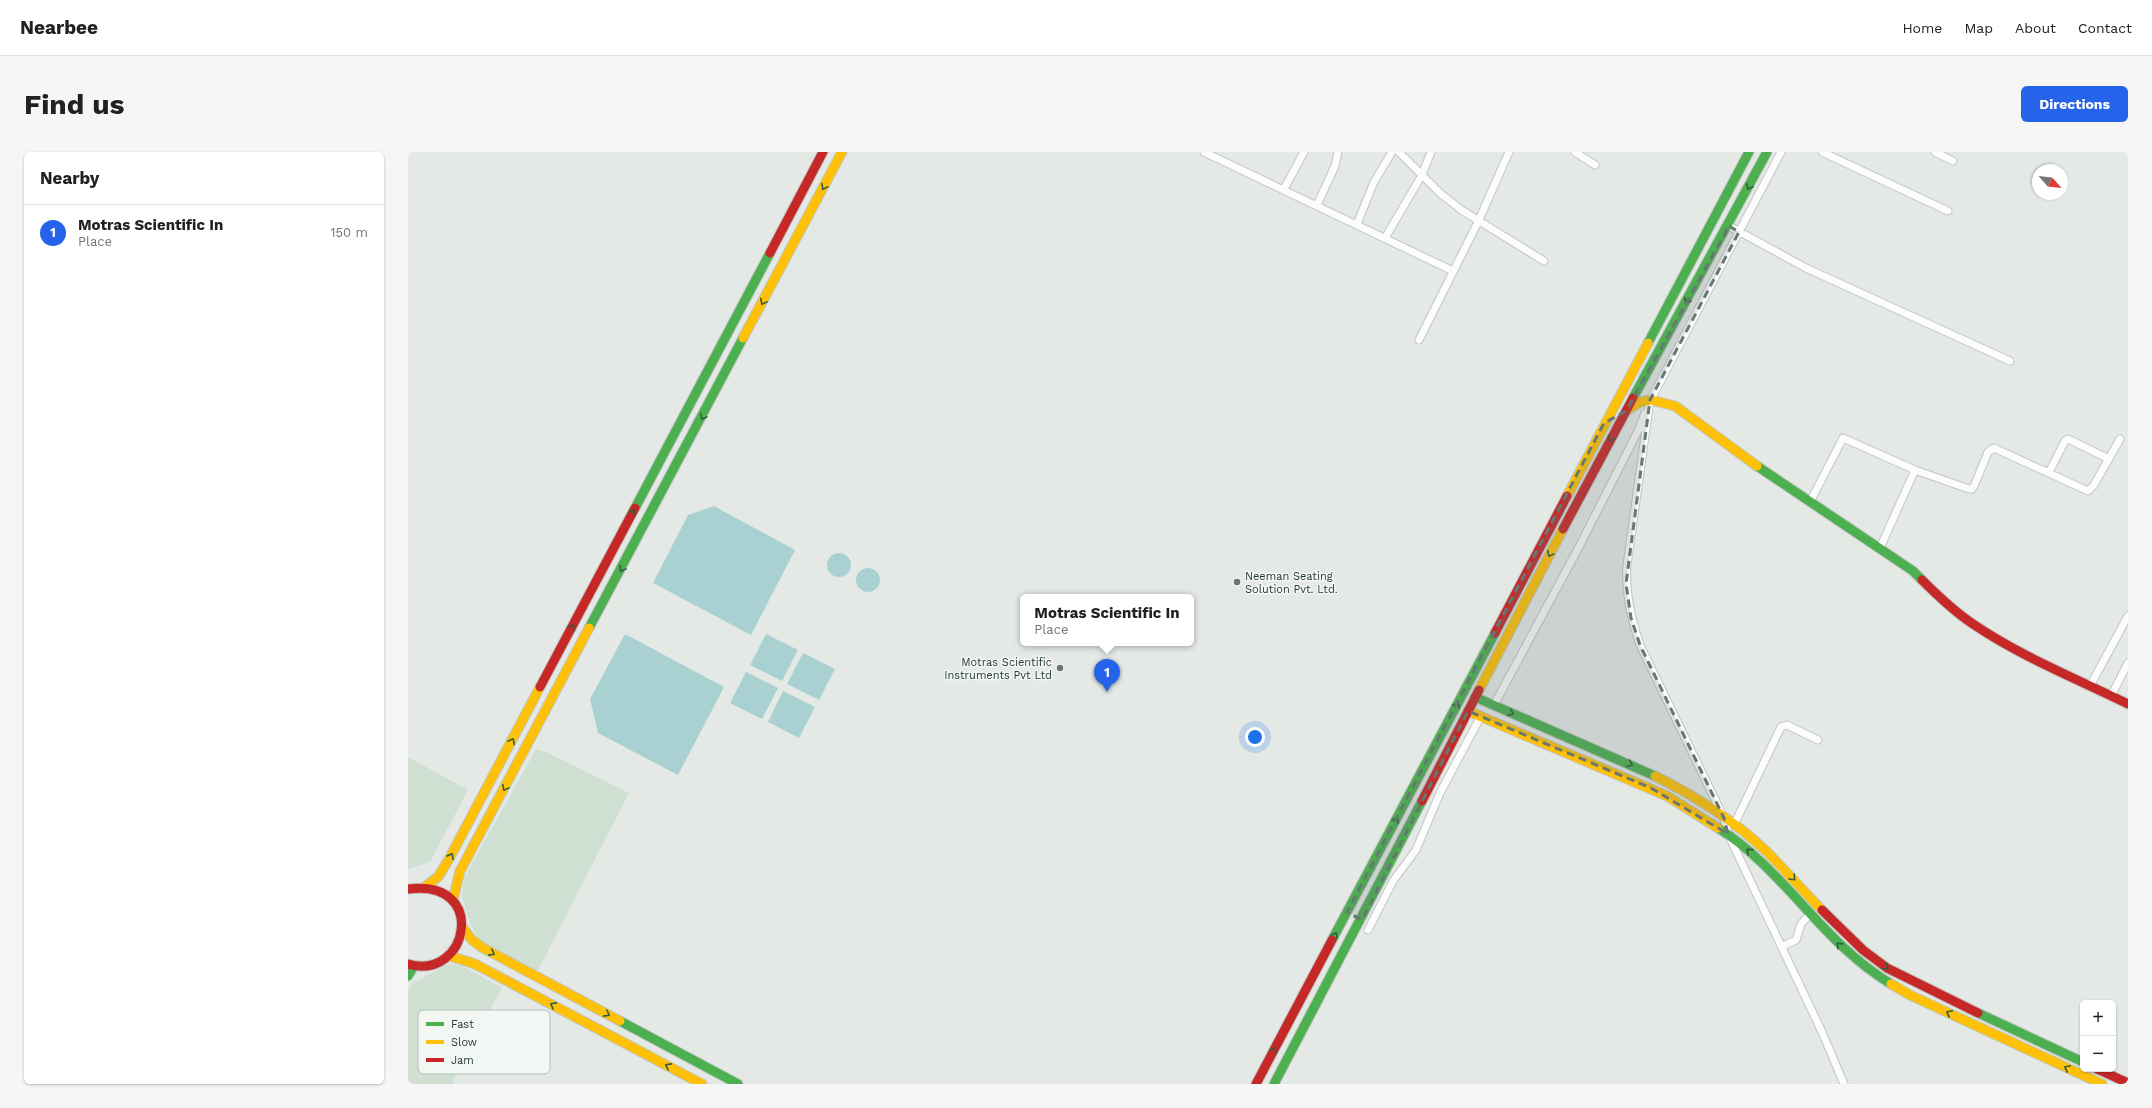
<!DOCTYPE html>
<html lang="en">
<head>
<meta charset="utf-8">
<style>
	body { margin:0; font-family:"Work Sans",sans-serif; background:#f6f6f6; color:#202124 }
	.controls { position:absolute; right:12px; bottom:12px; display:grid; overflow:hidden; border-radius:6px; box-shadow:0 1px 3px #0004 }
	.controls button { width:36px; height:36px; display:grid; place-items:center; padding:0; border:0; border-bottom:1px solid #e0e0e0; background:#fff; color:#202124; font:20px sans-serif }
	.compass { position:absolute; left:1624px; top:12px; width:36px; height:36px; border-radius:50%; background:#fff; box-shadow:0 1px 3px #0004; rotate:117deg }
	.you { position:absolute; left:847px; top:585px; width:14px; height:14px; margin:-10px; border:3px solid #fff; border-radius:50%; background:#1a73e8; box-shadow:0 0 0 6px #1a73e833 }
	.badge { display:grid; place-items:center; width:26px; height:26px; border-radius:50%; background:#2563eb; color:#fff; font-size:13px; font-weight:700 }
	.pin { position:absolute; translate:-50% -33px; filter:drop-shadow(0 1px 2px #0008) }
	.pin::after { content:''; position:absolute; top:21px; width:14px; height:12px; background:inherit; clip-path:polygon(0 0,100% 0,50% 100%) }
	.popup { position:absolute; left:612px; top:442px; width:174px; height:52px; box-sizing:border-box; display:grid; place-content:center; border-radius:6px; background:#fff; filter:drop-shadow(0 1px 3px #0005); font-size:13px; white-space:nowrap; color:#757577 }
	.popup b { font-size:15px; color:#202124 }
	.popup::after { content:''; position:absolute; left:50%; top:100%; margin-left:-8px; border:8px solid transparent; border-top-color:#fff }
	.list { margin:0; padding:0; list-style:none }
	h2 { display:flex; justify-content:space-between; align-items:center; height:52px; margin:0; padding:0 16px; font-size:17px }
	h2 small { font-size:13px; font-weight:400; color:#757577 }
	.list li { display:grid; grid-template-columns:26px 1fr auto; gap:12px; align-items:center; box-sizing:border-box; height:56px; padding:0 16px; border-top:1px solid #e0e0e0 }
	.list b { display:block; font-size:15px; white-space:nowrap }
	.list p { margin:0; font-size:13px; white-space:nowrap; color:#757577 }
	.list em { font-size:13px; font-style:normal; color:#757577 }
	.map { position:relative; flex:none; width:1720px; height:932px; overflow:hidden; border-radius:6px }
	header { display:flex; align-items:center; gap:24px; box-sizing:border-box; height:56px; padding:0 20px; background:#fff; border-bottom:1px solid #e0e0e0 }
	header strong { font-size:19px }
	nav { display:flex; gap:22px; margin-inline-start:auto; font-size:14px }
	.intro { display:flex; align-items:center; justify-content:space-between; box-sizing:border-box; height:96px; padding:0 24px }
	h1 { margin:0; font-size:28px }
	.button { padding:10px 18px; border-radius:6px; background:#2563eb; color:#fff; font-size:14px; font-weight:700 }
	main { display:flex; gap:24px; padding:0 24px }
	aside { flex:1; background:#fff; border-radius:6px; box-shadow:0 1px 3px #0004 }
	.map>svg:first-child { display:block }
	.green { fill:#cfe0d2 }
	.water { fill:#a9d1d2 }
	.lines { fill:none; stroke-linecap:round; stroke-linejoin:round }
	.street-casing { stroke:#c1c6c3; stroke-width:9 }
	.fast-casing { stroke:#c0c6c3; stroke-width:11 }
	.slow-casing { stroke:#c0c6c3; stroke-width:11 }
	.jam-casing { stroke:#c0c6c3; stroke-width:11 }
	.street { stroke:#fbfcfb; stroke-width:7 }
	.fast { stroke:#4caf50; stroke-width:9 }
	.slow { stroke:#ffc107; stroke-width:9 }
	.jam { stroke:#c62828; stroke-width:9 }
	.oneway { stroke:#305d3b }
	.marked { fill:#677771; fill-opacity:0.2; stroke:#677771; stroke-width:3; stroke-dasharray:8 5; stroke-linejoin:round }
	.poi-dot { fill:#677771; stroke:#f2f7f4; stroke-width:1.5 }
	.labels { text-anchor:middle; stroke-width:3; stroke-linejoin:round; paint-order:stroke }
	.poi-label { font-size:11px; fill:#243a32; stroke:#f2f7f4; text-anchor:start }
	.key { fill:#f2f7f4; stroke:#b4beba; stroke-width:1 }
	.key-label { font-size:11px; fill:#243a32 }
</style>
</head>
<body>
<header>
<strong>Nearbee</strong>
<nav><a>Home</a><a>Map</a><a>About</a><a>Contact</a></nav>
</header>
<div class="intro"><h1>Find us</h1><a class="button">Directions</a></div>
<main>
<aside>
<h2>Nearby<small></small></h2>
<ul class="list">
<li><span class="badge">1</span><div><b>Motras Scientific In</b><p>Place</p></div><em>150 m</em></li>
</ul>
</aside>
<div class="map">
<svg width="1720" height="932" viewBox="0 0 1720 932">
	<rect width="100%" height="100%" fill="#e4e9e6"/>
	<path class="green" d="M128,597L136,599L221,641L129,820L71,788L62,771L54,745L56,726Z
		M0,605L60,638L22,710L0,717Z
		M40,812L54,814L94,835L44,932H0V839L5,831Z"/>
	<path class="water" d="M306,354L387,398L343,483L245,431L280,363Z
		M419 413a12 12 0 1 1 24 0a12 12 0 1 1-24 0Z
		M448 428a12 12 0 1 1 24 0a12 12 0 1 1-24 0Z
		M217,482L316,535L270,623L190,581L182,547Z
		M358,482L390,498L374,529L342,513Z
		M395,501L427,517L411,548L379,532Z
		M338,520L370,536L354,567L322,551Z
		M375,539L407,555L391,586L360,570Z"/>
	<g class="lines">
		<g class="street-casing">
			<path id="street" d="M796,0L1045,119
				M991,0L1033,42L1055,59L1136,109
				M1167,0L1187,13
				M1414,0L1540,59
				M1527,0L1545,9
				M876,37L896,0
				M909,53L927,14L930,0
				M949,72L966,30L984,0
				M1321,74L1398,116L1602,209
				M977,86L1014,23L1023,0
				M1011,188L1070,70L1101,0
				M1242,248L1219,413C1217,441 1223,466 1232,493L1316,666L1320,682L1414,880L1436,932
				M1241,251L1373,0
				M1641,320L1657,289L1660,287L1701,307
				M1402,350L1435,286L1507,318L1561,337H1564L1567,332L1580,300L1586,296L1680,339L1686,333L1712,287
				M1472,396L1507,318
				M1682,534L1720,464
				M1703,544L1720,511
				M1086,553L1171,395L1231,277L1237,261
				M1326,673L1373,575L1379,573L1410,588
				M960,778L985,729L1008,698L1032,641L1073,564
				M1375,794L1388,788L1393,772L1402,762"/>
		</g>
		<g class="fast-casing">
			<path id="fast" d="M1240,191L1341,0
				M1225,246L1359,0
				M1349,314L1505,419L1514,428
				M227,356L362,101
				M181,476L335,186
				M1067,545L1247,624
				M1310,676C1376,717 1414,791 1483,832
				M924,788L1087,481
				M0,824L6,814
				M1570,861L1675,910
				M212,869L330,932
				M866,932L1014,649"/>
		</g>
		<g class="slow-casing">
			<path id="slow" d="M335,186L434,0
				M1221,257L1232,250L1243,248L1267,254L1349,314
				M1159,344L1240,191
				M1071,538L1155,377
				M1060,559L1259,644L1310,676
				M1247,624C1287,644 1327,669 1359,700C1378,719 1395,739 1414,758
				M18,734L30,725L41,707L132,535
				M45,748L52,719L181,476
				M55,776L64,788L75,796L212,869
				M42,804L67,812L294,932
				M1483,832L1502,843L1694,932"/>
		</g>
		<g class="jam-casing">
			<path id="jam" d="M362,101L415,0
				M1155,377L1225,246
				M1514,428C1530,444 1547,460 1565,472C1612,504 1669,527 1720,552
				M1087,481L1159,344
				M132,535L227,356
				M1014,649L1071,538
				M0,737C81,726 61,830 0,812
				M1414,758L1455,798L1479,816L1570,861
				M1689,917L1720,931
				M848,932L924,788"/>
		</g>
		<use href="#street" class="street"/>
		<use href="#fast" class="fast"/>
		<use href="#slow" class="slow"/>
		<use href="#jam" class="jam"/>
	</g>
	<defs><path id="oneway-chevron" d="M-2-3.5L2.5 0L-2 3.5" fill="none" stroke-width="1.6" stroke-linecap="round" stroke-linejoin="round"/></defs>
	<g class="oneway">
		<use href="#oneway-chevron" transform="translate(416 35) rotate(118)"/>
		<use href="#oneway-chevron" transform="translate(1341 35) rotate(117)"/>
		<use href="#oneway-chevron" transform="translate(1279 149) rotate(119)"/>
		<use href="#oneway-chevron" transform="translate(355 150) rotate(118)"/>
		<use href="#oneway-chevron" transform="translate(295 265) rotate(118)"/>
		<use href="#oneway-chevron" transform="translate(1203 287) rotate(119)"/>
		<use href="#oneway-chevron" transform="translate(225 360) rotate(-62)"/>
		<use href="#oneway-chevron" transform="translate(1142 402) rotate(118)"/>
		<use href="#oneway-chevron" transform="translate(214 417) rotate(118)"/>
		<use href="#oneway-chevron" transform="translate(164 475) rotate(-62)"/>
		<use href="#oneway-chevron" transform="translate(1049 553) rotate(-62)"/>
		<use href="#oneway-chevron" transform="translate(1103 561) rotate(23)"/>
		<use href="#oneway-chevron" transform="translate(104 589) rotate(-62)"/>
		<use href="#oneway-chevron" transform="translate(1222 612) rotate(23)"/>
		<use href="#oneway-chevron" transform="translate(97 636) rotate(118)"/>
		<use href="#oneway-chevron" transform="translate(988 668) rotate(-62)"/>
		<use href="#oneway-chevron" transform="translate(1341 699) rotate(-139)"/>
		<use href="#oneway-chevron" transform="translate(43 704) rotate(-61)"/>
		<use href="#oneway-chevron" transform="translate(1385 726) rotate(47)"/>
		<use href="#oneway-chevron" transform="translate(927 783) rotate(-62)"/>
		<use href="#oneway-chevron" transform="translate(1431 793) rotate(-136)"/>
		<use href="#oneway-chevron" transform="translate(84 801) rotate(28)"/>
		<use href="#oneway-chevron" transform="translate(1478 815) rotate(34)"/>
		<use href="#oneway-chevron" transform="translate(145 853) rotate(-152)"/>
		<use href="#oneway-chevron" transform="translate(1541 861) rotate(-155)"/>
		<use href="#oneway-chevron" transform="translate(199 862) rotate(28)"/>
		<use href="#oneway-chevron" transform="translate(866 898) rotate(-62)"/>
		<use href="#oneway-chevron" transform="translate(260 914) rotate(-152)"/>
		<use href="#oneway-chevron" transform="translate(1659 916) rotate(-155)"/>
	</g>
	<path class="marked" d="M1321,74L1331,80L1242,248L1218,432L1223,466L1232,493L1316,666L1320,682L1243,636L1060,559L954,768L939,760L1196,271L1218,259Z"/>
	<g class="poi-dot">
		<circle cx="829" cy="430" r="4"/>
		<circle cx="652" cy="516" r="4"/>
	</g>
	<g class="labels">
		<g class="poi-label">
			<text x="837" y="428">Neeman Seating<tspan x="837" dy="13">Solution Pvt. Ltd.</tspan></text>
			<text x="644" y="514" text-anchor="end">Motras Scientific<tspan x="644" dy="13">Instruments Pvt Ltd</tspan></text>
		</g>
	</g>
	<rect x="10" y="858" width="132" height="64" rx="6" class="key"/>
	<rect x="18" y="870" width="18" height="4" fill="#4caf50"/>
	<rect x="18" y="888" width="18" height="4" fill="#ffc107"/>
	<rect x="18" y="906" width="18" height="4" fill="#c62828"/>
	<g class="key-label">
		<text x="43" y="876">Fast</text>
		<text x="43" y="894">Slow</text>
		<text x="43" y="912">Jam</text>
	</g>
</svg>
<div class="controls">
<button>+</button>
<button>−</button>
</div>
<svg class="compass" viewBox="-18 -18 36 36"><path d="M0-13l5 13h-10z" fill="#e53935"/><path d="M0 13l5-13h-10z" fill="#757577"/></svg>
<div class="you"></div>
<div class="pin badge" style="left:699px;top:540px">1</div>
<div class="popup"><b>Motras Scientific In</b>Place</div>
</div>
</main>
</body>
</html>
